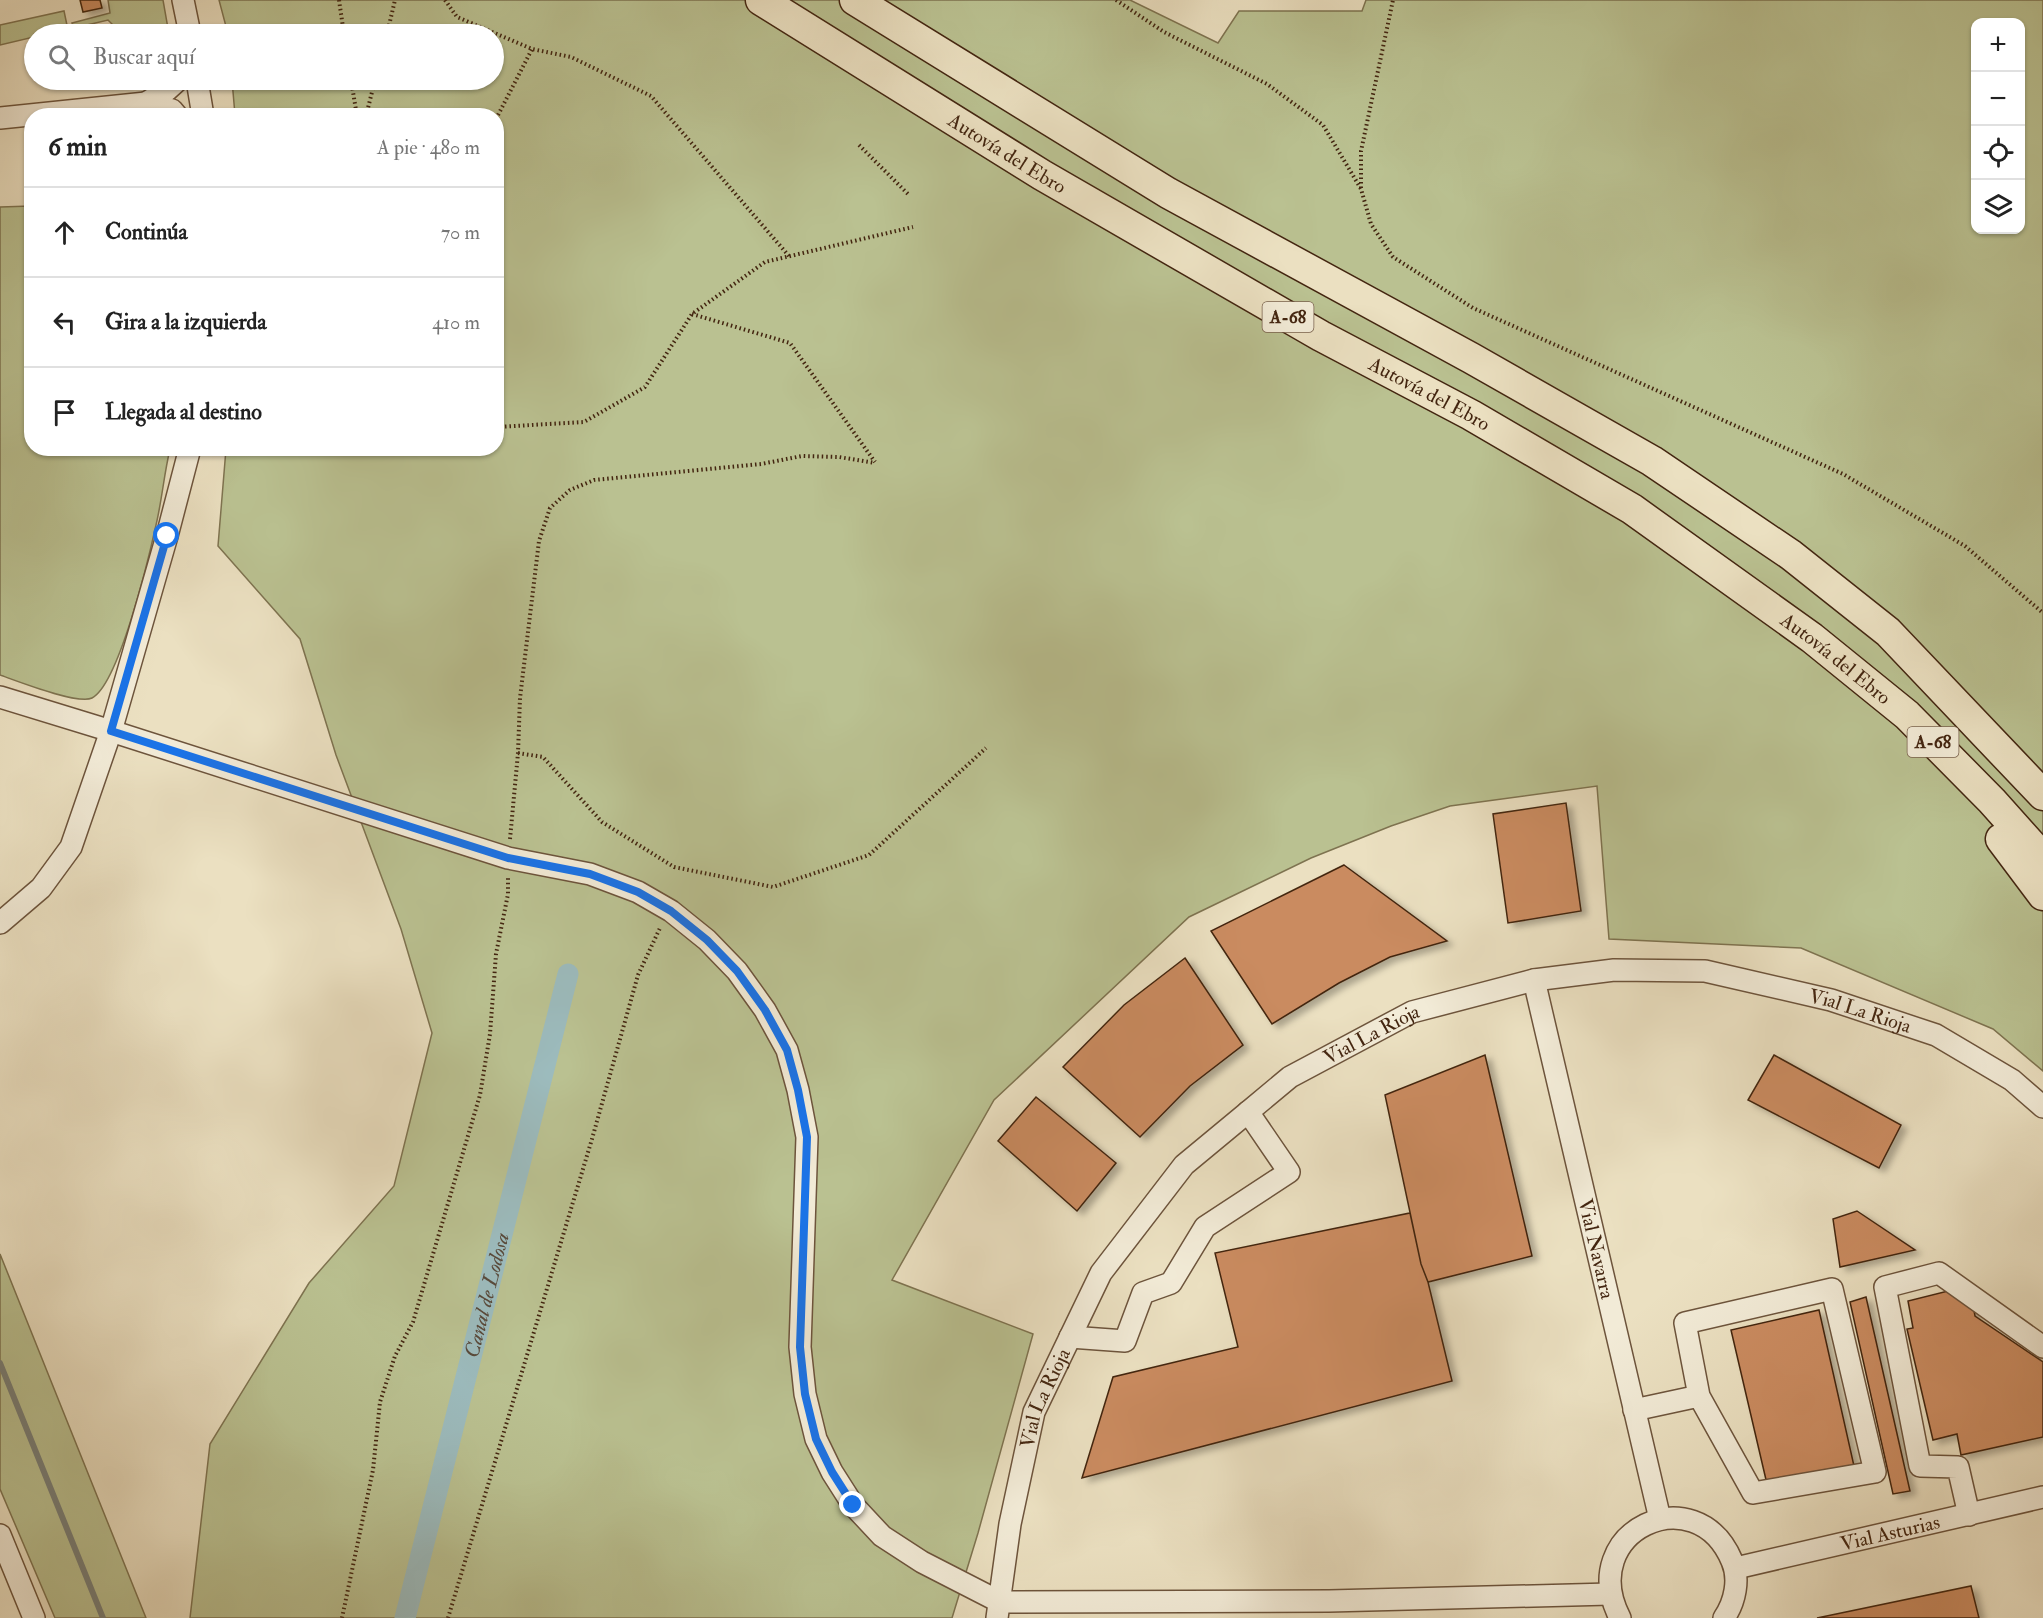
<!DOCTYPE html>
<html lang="es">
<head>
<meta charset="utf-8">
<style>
	body { margin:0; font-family:"IM FELL Double Pica",serif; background:#f2f2f2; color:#222 }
	.controls { position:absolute; right:18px; top:18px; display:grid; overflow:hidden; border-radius:12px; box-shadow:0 2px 4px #0004 }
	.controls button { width:54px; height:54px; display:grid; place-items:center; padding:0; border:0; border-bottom:2px solid #e0e0e0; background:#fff; color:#222; font:30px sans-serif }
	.stop { position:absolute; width:18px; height:18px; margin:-14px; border:4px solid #1a73e8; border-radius:50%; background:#fff }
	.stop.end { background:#1a73e8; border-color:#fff; box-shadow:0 2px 6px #0008 }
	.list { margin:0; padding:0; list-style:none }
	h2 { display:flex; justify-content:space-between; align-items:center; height:78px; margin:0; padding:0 24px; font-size:26px }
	h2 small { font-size:20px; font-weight:400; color:#767676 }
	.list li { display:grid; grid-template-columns:39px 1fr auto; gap:18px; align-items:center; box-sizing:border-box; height:90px; padding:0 24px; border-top:2px solid #e0e0e0 }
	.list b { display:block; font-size:22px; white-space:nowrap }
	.list em { font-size:20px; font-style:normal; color:#767676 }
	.icon { flex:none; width:33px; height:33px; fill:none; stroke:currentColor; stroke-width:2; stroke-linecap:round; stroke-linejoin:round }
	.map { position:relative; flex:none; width:2043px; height:1618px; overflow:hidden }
	.search { position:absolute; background:#fff; box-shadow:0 2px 4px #0004; left:24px; top:24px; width:480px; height:66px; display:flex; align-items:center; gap:15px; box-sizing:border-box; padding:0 21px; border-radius:33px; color:#767676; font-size:22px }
	.panel { position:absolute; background:#fff; box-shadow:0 2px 4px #0004; left:24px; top:108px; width:480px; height:348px; border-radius:24px }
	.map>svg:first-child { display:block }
	.green { fill:#bac191; stroke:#7e7350; stroke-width:1.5; fill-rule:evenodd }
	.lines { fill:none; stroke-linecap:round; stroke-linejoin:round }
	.stream { stroke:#787f78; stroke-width:6 }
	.canal { stroke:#9cbbbd; stroke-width:21 }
	.building { fill:#ca8b60; stroke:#432510; stroke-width:1.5; filter:url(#shadow) }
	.minor-casing { stroke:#6d543c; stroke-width:24 }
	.highway-casing { stroke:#432510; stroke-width:33 }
	.path { stroke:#432510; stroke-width:4; stroke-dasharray:1.5 3; stroke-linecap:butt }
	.minor { stroke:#f2ebd7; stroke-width:21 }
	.highway { stroke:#ebe0c1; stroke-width:30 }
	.route { stroke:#1a73e8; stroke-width:8 }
	.labels { text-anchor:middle; stroke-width:6; stroke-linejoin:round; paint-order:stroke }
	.shield { fill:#f2ebd7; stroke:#78604c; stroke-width:1.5 }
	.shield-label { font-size:18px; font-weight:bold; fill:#432510 }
	.street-label { font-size:20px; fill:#432510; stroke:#f2ebd7 }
	.water-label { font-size:21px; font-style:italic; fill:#594a3b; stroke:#f2ebd7 }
</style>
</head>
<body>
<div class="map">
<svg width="2043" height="1618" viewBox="0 0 2043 1618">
	<defs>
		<filter id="shadow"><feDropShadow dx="6" dy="4" stdDeviation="3" flood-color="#0004"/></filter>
	</defs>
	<rect width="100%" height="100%" fill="#ebe0c1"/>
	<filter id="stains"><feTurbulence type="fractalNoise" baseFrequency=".00333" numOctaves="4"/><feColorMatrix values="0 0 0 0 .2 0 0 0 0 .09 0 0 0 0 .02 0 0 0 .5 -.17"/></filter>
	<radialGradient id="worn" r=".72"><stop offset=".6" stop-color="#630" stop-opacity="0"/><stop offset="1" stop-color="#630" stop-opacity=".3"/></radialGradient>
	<path class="green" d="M108,0H163L169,34H122L108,20L74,28L72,23L110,13Z
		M219,0H1130L1218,43L1239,11H1362L1366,0H2043V1071L1993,1029L1801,948L1609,939L1597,786L1450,806L1391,826L1311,858L1189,917L994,1100L892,1280L1033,1334L978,1533L952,1618H190L210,1444L309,1283L394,1186L432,1033L401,929L336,755L300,639L218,546L226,449L496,448V116L235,115L232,80H494V34H228ZM1976,22H2020V230H1976Z
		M64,11L68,30L47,34H34V37L0,45V25Z
		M31,206L32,448L170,449C164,474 162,500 156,525C149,557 119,684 92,698C78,705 17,681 0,675V207Z
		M0,1254L146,1618H55L0,1489Z"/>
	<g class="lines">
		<path class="stream" d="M0,1363L103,1618"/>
		<path class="canal" id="s1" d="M405,1618L568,974"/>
	</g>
	<path class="building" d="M80,0H100L102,8L83,12Z
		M1566,803L1581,911L1508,923L1493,814Z
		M1344,865L1447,941L1390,957L1339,983L1272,1024L1211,931Z
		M1185,958L1243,1045L1190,1086L1140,1137L1063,1067L1124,1005Z
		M1485,1055L1532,1256L1428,1282L1421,1264L1385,1095Z
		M1774,1055L1901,1125L1879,1168L1748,1100Z
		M1036,1097L1116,1163L1077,1211L998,1141Z
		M1857,1211L1915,1250L1840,1267L1833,1219Z
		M1410,1213L1421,1264L1428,1282L1452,1381L1082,1478L1113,1377L1238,1347L1215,1253Z
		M1948,1291L1973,1305L1975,1316L2043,1362V1437L1961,1455L1957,1434L1933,1440L1907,1329L1913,1328L1908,1301Z
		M1866,1297L1910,1491L1893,1494L1850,1302Z
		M1819,1310L1854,1466L1767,1484L1731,1330Z
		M1971,1586L1979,1618H1817Z"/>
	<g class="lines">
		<g class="minor-casing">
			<g id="minor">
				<path d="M183,0L190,34"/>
				<path d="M197,80L203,116"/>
				<path d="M146,103L167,90L178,80"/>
				<path d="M0,118L146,103L172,110L177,116"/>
				<path d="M0,697L111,731L508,858L590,874L638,892L671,911L707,940L737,971L765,1010L787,1050L798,1090L807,1137L800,1347L805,1394L816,1439L832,1472L853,1505L882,1536L922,1562L1000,1602L1329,1601L1610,1594"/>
				<path d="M0,923L41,888L71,847L111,731L167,536L190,448"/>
				<path id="s2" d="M1534,980L1660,1519"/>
				<path d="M1070,1337L1125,1341L1143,1293L1171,1283L1205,1227L1289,1172L1248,1112"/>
				<path d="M1634,1410L1699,1396L1685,1323L1832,1289L1875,1472L1753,1493L1699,1396"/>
				<path d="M1969,1515L1958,1467L1920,1466L1885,1287L1939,1273L2043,1347"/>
				<path d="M0,1535L34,1618"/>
				<path id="s3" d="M1736,1568L2043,1497"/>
				<path id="s4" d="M997,1618L1010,1524L1034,1412L1101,1273L1184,1165L1248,1112L1290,1077L1412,1012L1534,980L1614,970L1705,971L1831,1000L1936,1035L2012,1080L2043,1107"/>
				<path d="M1620,1618C1575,1531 1696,1475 1732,1561C1740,1579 1735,1602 1724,1618"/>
			</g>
		</g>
		<g class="highway-casing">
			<g id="highway">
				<path id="s5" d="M761,0L1042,175L1321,336L1471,415L1632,509L1812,638L1907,715L1992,801L2043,858"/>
				<path d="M855,0L1168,193L1471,358L1652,461L1791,555L1888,632L2043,795"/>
				<path d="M2001,839L2043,895"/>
			</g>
		</g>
		<path class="path" d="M339,0L344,34
			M445,0L457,17L532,49L571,57L651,96L789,256
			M1116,0L1164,32L1267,84L1323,125L1361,189L1371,224L1393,257L1473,308L1843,474L1965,546L2043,613
			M387,34L395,0
			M351,80L357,116
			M366,116L375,80
			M496,119L532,49
			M859,145L908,194
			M1361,188V151L1393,0
			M692,314L790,343L875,462
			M496,427L584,422L645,387L692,314L765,262L913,227
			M518,753L543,757L602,822L674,867L773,887L869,855L986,748
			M510,839L518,753L520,698L539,541L550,508L570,490L594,480L761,464L802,456L839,457L875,463
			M342,1618L373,1470L380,1402L395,1356L413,1322L480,1095L490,1034L496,954L508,894V876
			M448,1618L592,1139L638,975L660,928"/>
		<use href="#minor" class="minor"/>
		<use href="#highway" class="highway"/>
	</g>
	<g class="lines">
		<path class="route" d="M167,536L111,731L508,858L590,874L638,892L671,911L707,940L737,971L765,1010L787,1050L798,1090L807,1137L800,1347L805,1394L816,1439L832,1472L853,1505"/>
	</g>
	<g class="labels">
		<g class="shield">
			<rect x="1262.5" y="302" width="51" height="30" rx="4.5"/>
			<rect x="1907.5" y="727" width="51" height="30" rx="4.5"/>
		</g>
		<g class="shield-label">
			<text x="1288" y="323">A-68</text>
			<text x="1933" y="748">A-68</text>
		</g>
		<g class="street-label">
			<text dy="7" stroke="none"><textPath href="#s5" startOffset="290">Autovía del Ebro</textPath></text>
			<text dy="7" stroke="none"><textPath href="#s5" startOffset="776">Autovía del Ebro</textPath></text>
			<text dy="7" stroke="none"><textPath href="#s5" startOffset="1262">Autovía del Ebro</textPath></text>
			<text dy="7" stroke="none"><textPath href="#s4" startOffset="1234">Vial La Rioja</textPath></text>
			<text dy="7" stroke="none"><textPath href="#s4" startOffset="730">Vial La Rioja</textPath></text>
			<text dy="7" stroke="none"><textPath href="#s2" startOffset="276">Vial Navarra</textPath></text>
			<text dy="7" stroke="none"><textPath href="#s4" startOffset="226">Vial La Rioja</textPath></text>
			<text dy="7" stroke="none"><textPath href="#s3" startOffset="158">Vial Asturias</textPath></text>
		</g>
		<g class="water-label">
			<text dy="7" stroke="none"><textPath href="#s1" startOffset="333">Canal de Lodosa</textPath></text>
		</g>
	</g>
	<rect width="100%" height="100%" filter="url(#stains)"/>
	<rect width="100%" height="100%" fill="url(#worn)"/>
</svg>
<div class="controls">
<button>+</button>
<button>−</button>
<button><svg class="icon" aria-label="locate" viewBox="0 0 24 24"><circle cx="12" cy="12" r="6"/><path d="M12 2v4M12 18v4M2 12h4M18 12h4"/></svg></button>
<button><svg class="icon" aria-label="layers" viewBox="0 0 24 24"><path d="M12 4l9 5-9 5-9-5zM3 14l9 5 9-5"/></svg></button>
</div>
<div class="stop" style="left:167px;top:536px"></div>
<div class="stop end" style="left:853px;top:1505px"></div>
<div class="search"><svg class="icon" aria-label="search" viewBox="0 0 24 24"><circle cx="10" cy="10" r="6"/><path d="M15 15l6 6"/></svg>Buscar aquí</div>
<section class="panel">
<h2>6 min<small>A pie · 480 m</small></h2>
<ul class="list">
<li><svg class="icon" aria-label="ahead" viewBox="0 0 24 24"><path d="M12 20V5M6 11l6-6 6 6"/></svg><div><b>Continúa</b></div><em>70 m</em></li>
<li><svg class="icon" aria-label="left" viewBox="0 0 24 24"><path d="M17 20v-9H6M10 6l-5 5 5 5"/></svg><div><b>Gira a la izquierda</b></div><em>410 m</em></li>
<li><svg class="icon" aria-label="arrive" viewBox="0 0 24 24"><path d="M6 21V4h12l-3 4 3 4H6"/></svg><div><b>Llegada al destino</b></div></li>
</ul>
</section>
</div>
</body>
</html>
